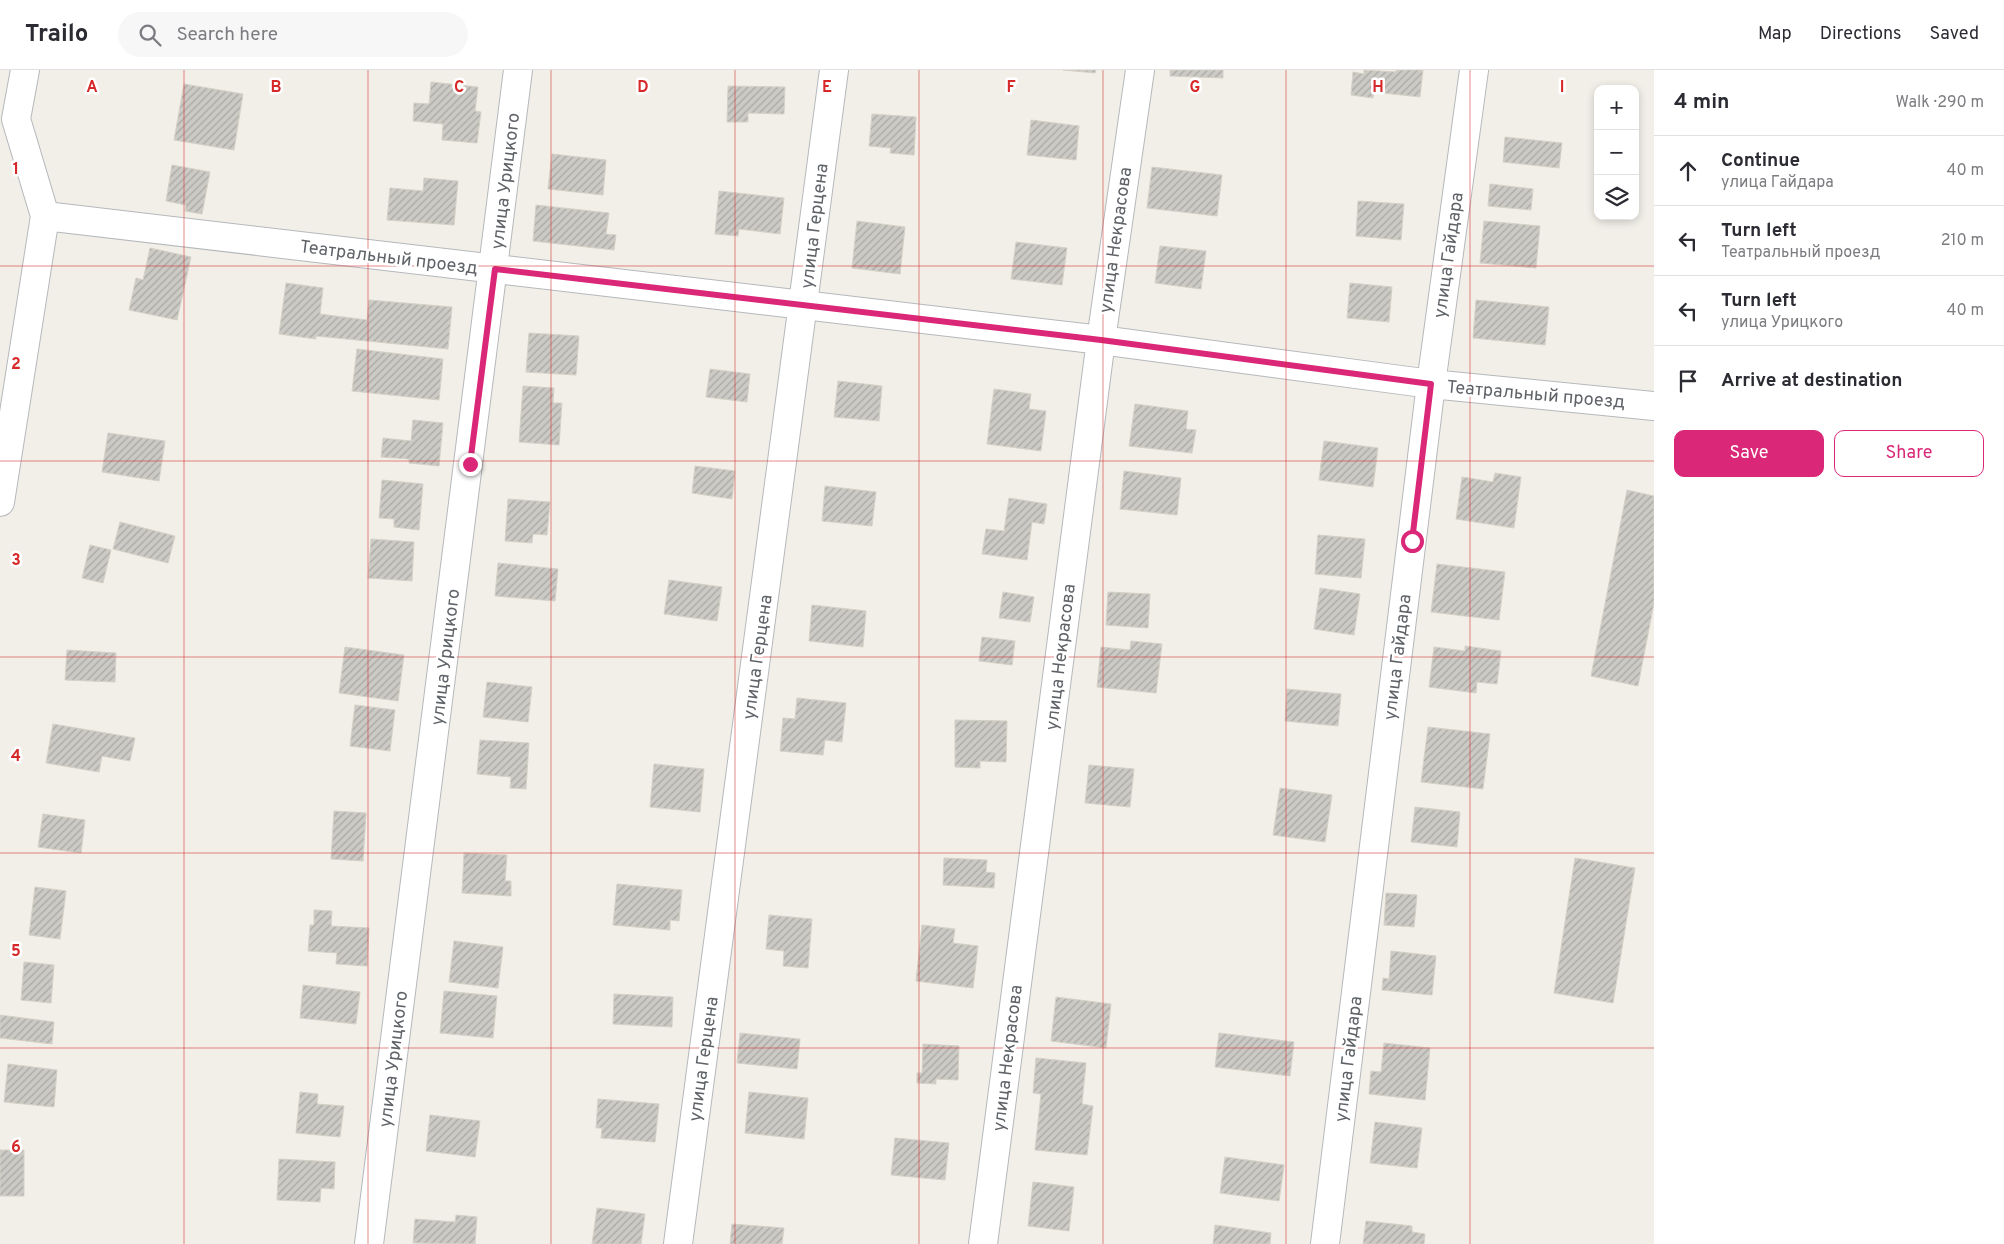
<!DOCTYPE html>
<html lang="en">
<head>
<meta charset="utf-8">
<style>
	body { margin:0; font-family:Overpass,sans-serif; background:#f7f7f7; color:#2b2b33 }
	.controls { position:absolute; right:15px; top:15px; display:grid; overflow:hidden; border-radius:10px; box-shadow:0 2px 8px #0003 }
	.controls button { width:45px; height:45px; display:grid; place-items:center; padding:0; border:0; border-bottom:1px solid #e1e1e2; background:#fff; color:#2b2b33; font:25px sans-serif }
	.stop { position:absolute; width:15px; height:15px; margin:-11px; border:4px solid #db2777; border-radius:50%; background:#fff }
	.stop.end { background:#db2777; border-color:#fff; box-shadow:0 1px 5px #0008 }
	.list { margin:0; padding:0; list-style:none }
	h2 { display:flex; justify-content:space-between; align-items:center; height:65px; margin:0; padding:0 20px; font-size:21px }
	h2 small { font-size:16px; font-weight:400; color:#7c7c81 }
	.list li { display:grid; grid-template-columns:32px 1fr auto; gap:15px; align-items:center; box-sizing:border-box; height:70px; padding:0 20px; border-top:1px solid #e1e1e2 }
	.list b { display:block; font-size:19px; white-space:nowrap }
	.list p { margin:0; font-size:16px; white-space:nowrap; color:#7c7c81 }
	.list em { font-size:16px; font-style:normal; color:#7c7c81 }
	.actions { display:flex; gap:10px; padding:15px 20px }
	.actions a { flex:1; padding:11px 0; border:1px solid #db2777; border-radius:10px; text-align:center; font-size:18px; color:#db2777 }
	.actions .main { background:#db2777; color:#fff }
	.icon { flex:none; width:28px; height:28px; fill:none; stroke:currentColor; stroke-width:2; stroke-linecap:round; stroke-linejoin:round }
	.map { position:relative; flex:none; width:1654px; height:1174px; overflow:hidden }
	header { display:flex; align-items:center; gap:30px; box-sizing:border-box; height:70px; padding:0 25px; background:#fff; border-bottom:1px solid #e1e1e2 }
	header strong { font-size:24px }
	nav { display:flex; gap:28px; margin-inline-start:auto; font-size:18px }
	.search { width:350px; height:45px; background:#f7f7f7; display:flex; align-items:center; gap:12px; box-sizing:border-box; padding:0 18px; border-radius:28px; color:#7c7c81; font-size:19px }
	main { display:flex }
	aside { flex:1; background:#fff }
	.map>svg:first-child { display:block }
	.building { fill:url(#building-hatch); stroke:#d6d1c6 }
	.lines { fill:none; stroke-linecap:round; stroke-linejoin:round }
	.street-casing { stroke:#b5b8bc; stroke-width:30 }
	.street { stroke:#fff; stroke-width:28 }
	.route { stroke:#db2777; stroke-width:6 }
	.grid { fill:none; stroke:#d62828; stroke-width:1; stroke-opacity:0.55 }
	.labels { text-anchor:middle; stroke-width:5; stroke-linejoin:round; paint-order:stroke }
	.street-label { font-size:18px; fill:#5f6368; stroke:#fff }
	.grid-label { font-size:16px; text-anchor:middle; font-weight:bold; fill:#d62828; stroke:#fff; stroke-width:5; stroke-linejoin:round; paint-order:stroke }
</style>
</head>
<body>
<header>
<strong>Trailo</strong>
<div class="search"><svg class="icon" aria-label="search" viewBox="0 0 24 24"><circle cx="10" cy="10" r="6"/><path d="M15 15l6 6"/></svg>Search here</div>
<nav><a>Map</a><a>Directions</a><a>Saved</a></nav>
</header>
<main>
<div class="map">
<svg width="1654" height="1174" viewBox="0 0 1654 1174">
	<defs>
		<pattern id="building-hatch" width="6" height="6" patternUnits="userSpaceOnUse" patternTransform="scale(1.25)"><rect width="6" height="6" fill="#cccac5"/><path d="M-1 1l2-2M0 6l6-6M5 7l2-2" fill="none" stroke="#a9a8a4"/></pattern>
	</defs>
	<rect width="100%" height="100%" fill="#f1efe8"/>
	<path class="building" d="M1063,0H1096L1095,3Z
		M1170,0H1223V8L1170,6Z
		M1364,0L1396,2V0H1423L1420,27L1374,22L1373,28L1351,25L1353,2L1364,4Z
		M431,12L478,17L475,41L481,42L477,73L442,70L443,54L413,51L414,33L429,34Z
		M184,14L243,24L234,80L174,70Z
		M728,16L785,17L784,44L748,43V52H727Z
		M872,44L916,47L914,85L890,83L891,78L869,76Z
		M1031,50L1079,56L1076,90L1027,85Z
		M1505,67L1562,73L1559,98L1503,92Z
		M552,84L606,90L603,125L548,119Z
		M172,95L210,102L202,144L185,141L186,135L166,131Z
		M1152,97L1222,105L1217,146L1147,138Z
		M424,108L458,111L454,155L387,150L390,118L423,121Z
		M1490,114L1533,119L1531,140L1488,136Z
		M719,121L784,128L780,164L739,159L738,166L715,164Z
		M1358,131L1404,134L1401,170L1356,166Z
		M536,135L609,143L606,164L616,165L614,180L533,171Z
		M857,151L905,157L900,204L852,198Z
		M1484,151L1540,156L1536,198L1480,193Z
		M1016,172L1067,178L1062,215L1011,209Z
		M1160,176L1206,181L1201,219L1155,213Z
		M150,178L191,187L177,250L129,240L136,208L143,210Z
		M286,213L323,218L320,244L367,250L369,230L452,237L448,279L316,266V269L279,264Z
		M1350,213L1392,217L1389,252L1347,248Z
		M1476,230L1549,237L1545,275L1473,268Z
		M529,263L579,266L576,305L526,302Z
		M357,279L443,289L439,330L352,321Z
		M710,299L750,304L747,332L706,327Z
		M838,311L882,316L879,351L834,347Z
		M523,316L554,318L553,333H562L559,375L519,372Z
		M994,319L1031,324L1029,339L1046,341L1041,381L987,374Z
		M1135,334L1188,341L1186,359L1196,360L1192,383L1129,376Z
		M413,350L443,353L439,396L409,393V389L381,387L383,368L411,371Z
		M108,363L165,371L159,411L102,402Z
		M1324,371L1378,378L1373,417L1319,410Z
		M695,396L735,401L732,429L692,423Z
		M1124,401L1181,408L1177,445L1120,439Z
		M1495,403L1521,407L1514,458L1456,449L1462,407L1493,412Z
		M382,410L423,414L419,460L394,457V449L379,448Z
		M825,416L876,422L872,456L822,451Z
		M1627,420L1654,426V533L1638,616L1591,606Z
		M1009,428L1047,434L1044,454L1032,452L1027,490L982,484L986,459L1004,461Z
		M508,429L550,432L547,465L533,464L532,473L505,471Z
		M120,452L175,466L168,493L113,479Z
		M1318,465L1365,469L1361,508L1315,504Z
		M371,469L414,472L412,511L368,508Z
		M90,475L111,480L103,513L82,508Z
		M498,493L558,499L555,531L495,526Z
		M1437,494L1505,502L1499,550L1431,542Z
		M669,510L722,517L717,551L664,544Z
		M1320,518L1360,524L1354,565L1314,559Z
		M1003,522L1034,527L1030,552L999,548Z
		M1108,522L1150,524L1148,558L1106,555Z
		M812,535L866,541L863,577L809,571Z
		M982,567L1015,571L1012,595L979,591Z
		M1131,571L1162,574L1156,623L1097,617L1101,577L1130,580Z
		M1465,576L1501,581L1497,614L1477,612L1476,623L1429,617L1434,577L1465,581Z
		M345,577L404,585L398,631L339,623Z
		M67,580L116,583L115,612L65,610Z
		M487,612L532,617L528,652L483,647Z
		M1287,619L1341,624L1338,656L1285,651Z
		M797,628L846,633L842,672L825,670L823,685L780,681L783,648L795,649Z
		M355,635L395,640L390,681L350,676Z
		M955,650L1007,651L1006,692L980,691V698L955,697Z
		M53,654L135,668L130,691L102,686L99,702L46,693Z
		M1428,657L1490,664L1483,719L1421,712Z
		M480,670L529,673L526,719L510,718L511,707L477,704Z
		M654,694L704,699L700,742L650,737Z
		M1089,695L1134,699L1130,737L1085,733Z
		M1280,718L1332,725L1325,772L1273,765Z
		M1415,737L1460,742L1457,777L1411,772Z
		M334,741L366,743L363,791L331,789Z
		M43,744L85,750L81,783L38,777Z
		M464,783L507,785L505,811H511V826L462,823Z
		M944,788L987,790L986,802L995,803L994,818L943,815Z
		M1575,788L1635,798L1613,933L1554,923Z
		M617,814L682,820L679,851L670,850V860L613,855Z
		M35,817L66,821L60,869L29,865Z
		M1386,823L1417,825L1414,857L1384,855Z
		M314,840L332,841L331,856L369,858L367,896L336,894L337,883L308,881L310,855H314Z
		M769,845L812,849L808,898L783,896L784,881L766,879Z
		M922,855L955,859L953,873L978,876L973,918L916,911Z
		M454,871L503,877L498,918L449,912Z
		M1391,881L1436,886L1432,925L1382,920L1383,908L1389,909Z
		M24,892L54,895L51,933L21,930Z
		M303,915L360,922L356,954L300,948Z
		M444,921L497,926L493,968L440,963Z
		M614,924L673,927L672,957L613,954Z
		M1056,927L1111,934L1106,978L1051,971Z
		M0,945L54,952L52,974L0,968Z
		M740,963L800,969L797,999L737,993Z
		M1219,963L1294,972L1290,1006L1215,997Z
		M1384,973L1430,978L1425,1030L1369,1024L1371,1001L1381,1002Z
		M923,974L959,976L958,1010L936,1009V1014L917,1013V1003H922Z
		M1036,988L1086,993L1082,1034L1093,1036L1087,1085L1035,1080L1041,1024L1033,1023Z
		M8,994L57,1000L54,1037L4,1032Z
		M300,1022L318,1024L317,1034L344,1036L340,1067L296,1063Z
		M749,1022L808,1028L804,1069L745,1063Z
		M598,1029L659,1034L655,1072L601,1068L602,1058H596Z
		M430,1045L480,1051L475,1087L426,1081Z
		M1375,1052L1422,1058L1417,1098L1370,1093Z
		M895,1068L949,1073L945,1110L891,1105Z
		M0,1080H24V1126H0Z
		M1225,1087L1284,1095L1279,1131L1220,1123Z
		M279,1089L335,1092L334,1119L321,1118L320,1132L277,1130Z
		M1033,1112L1074,1117L1069,1161L1028,1156Z
		M597,1138L645,1144L641,1174H592Z
		M456,1145L477,1147L475,1174L413,1173L415,1149L455,1152Z
		M1366,1151L1412,1156V1162L1425,1164L1424,1174H1363Z
		M732,1154L784,1158L782,1174H730Z
		M1215,1155L1271,1163L1270,1174H1213Z"/>
	<g class="lines">
		<g class="street-casing">
			<path id="street" d="M25,0L16,49L45,146L1101,270L1431,314L1654,336
				M0,432L45,146
				M369,1174L518,0
				M678,1174L834,0
				M983,1174L1101,270L1140,0
				M1325,1174L1431,314L1474,0"/>
		</g>
		<use href="#street" class="street"/>
	</g>
	<g class="lines">
		<path class="route" d="M470,394L495,199L1101,270L1431,314L1412,471"/>
	</g>
	<path class="grid" d="M184,0V1174M368,0V1174M551,0V1174M735,0V1174M919,0V1174M1103,0V1174M1286,0V1174M1470,0V1174M0,196H1654M0,391H1654M0,587H1654M0,783H1654M0,978H1654"/>
	<g class="labels">
		<g class="street-label">
			<text transform="translate(505 111) rotate(-83)" y="6">улица Урицкого</text>
			<text transform="translate(814 156) rotate(-83)" y="6">улица Герцена</text>
			<text transform="translate(1115 170) rotate(-82)" y="6">улица Некрасова</text>
			<text transform="translate(1448 185) rotate(-82)" y="6">улица Гайдара</text>
			<text transform="translate(389 187) rotate(7)" y="6">Театральный проезд</text>
			<text transform="translate(1536 324) rotate(5)" y="6">Театральный проезд</text>
			<text transform="translate(445 587) rotate(-83)" y="6">улица Урицкого</text>
			<text transform="translate(757 587) rotate(-82)" y="6">улица Герцена</text>
			<text transform="translate(1060 587) rotate(-83)" y="6">улица Некрасова</text>
			<text transform="translate(1397 587) rotate(-83)" y="6">улица Гайдара</text>
			<text transform="translate(1007 988) rotate(-83)" y="6">улица Некрасова</text>
			<text transform="translate(393 989) rotate(-83)" y="6">улица Урицкого</text>
			<text transform="translate(703 989) rotate(-82)" y="6">улица Герцена</text>
			<text transform="translate(1348 989) rotate(-83)" y="6">улица Гайдара</text>
		</g>
	</g>
	<g class="grid-label">
		<text x="92" y="22">A</text>
		<text x="276" y="22">B</text>
		<text x="459" y="22">C</text>
		<text x="643" y="22">D</text>
		<text x="827" y="22">E</text>
		<text x="1011" y="22">F</text>
		<text x="1195" y="22">G</text>
		<text x="1378" y="22">H</text>
		<text x="1562" y="22">I</text>
		<text x="16" y="104">1</text>
		<text x="16" y="299">2</text>
		<text x="16" y="495">3</text>
		<text x="16" y="691">4</text>
		<text x="16" y="886">5</text>
		<text x="16" y="1082">6</text>
	</g>
</svg>
<div class="controls">
<button>+</button>
<button>−</button>
<button><svg class="icon" aria-label="layers" viewBox="0 0 24 24"><path d="M12 4l9 5-9 5-9-5zM3 14l9 5 9-5"/></svg></button>
</div>
<div class="stop" style="left:1412px;top:471px"></div>
<div class="stop end" style="left:470px;top:394px"></div>
</div>
<aside>
<h2>4 min<small>Walk · 290 m</small></h2>
<ul class="list">
<li><svg class="icon" aria-label="ahead" viewBox="0 0 24 24"><path d="M12 20V5M6 11l6-6 6 6"/></svg><div><b>Continue</b><p>улица Гайдара</p></div><em>40 m</em></li>
<li><svg class="icon" aria-label="left" viewBox="0 0 24 24"><path d="M17 20v-9H6M10 6l-5 5 5 5"/></svg><div><b>Turn left</b><p>Театральный проезд</p></div><em>210 m</em></li>
<li><svg class="icon" aria-label="left" viewBox="0 0 24 24"><path d="M17 20v-9H6M10 6l-5 5 5 5"/></svg><div><b>Turn left</b><p>улица Урицкого</p></div><em>40 m</em></li>
<li><svg class="icon" aria-label="arrive" viewBox="0 0 24 24"><path d="M6 21V4h12l-3 4 3 4H6"/></svg><div><b>Arrive at destination</b></div></li>
</ul>
<div class="actions"><a class="main">Save</a><a>Share</a></div>
</aside>
</main>
</body>
</html>
